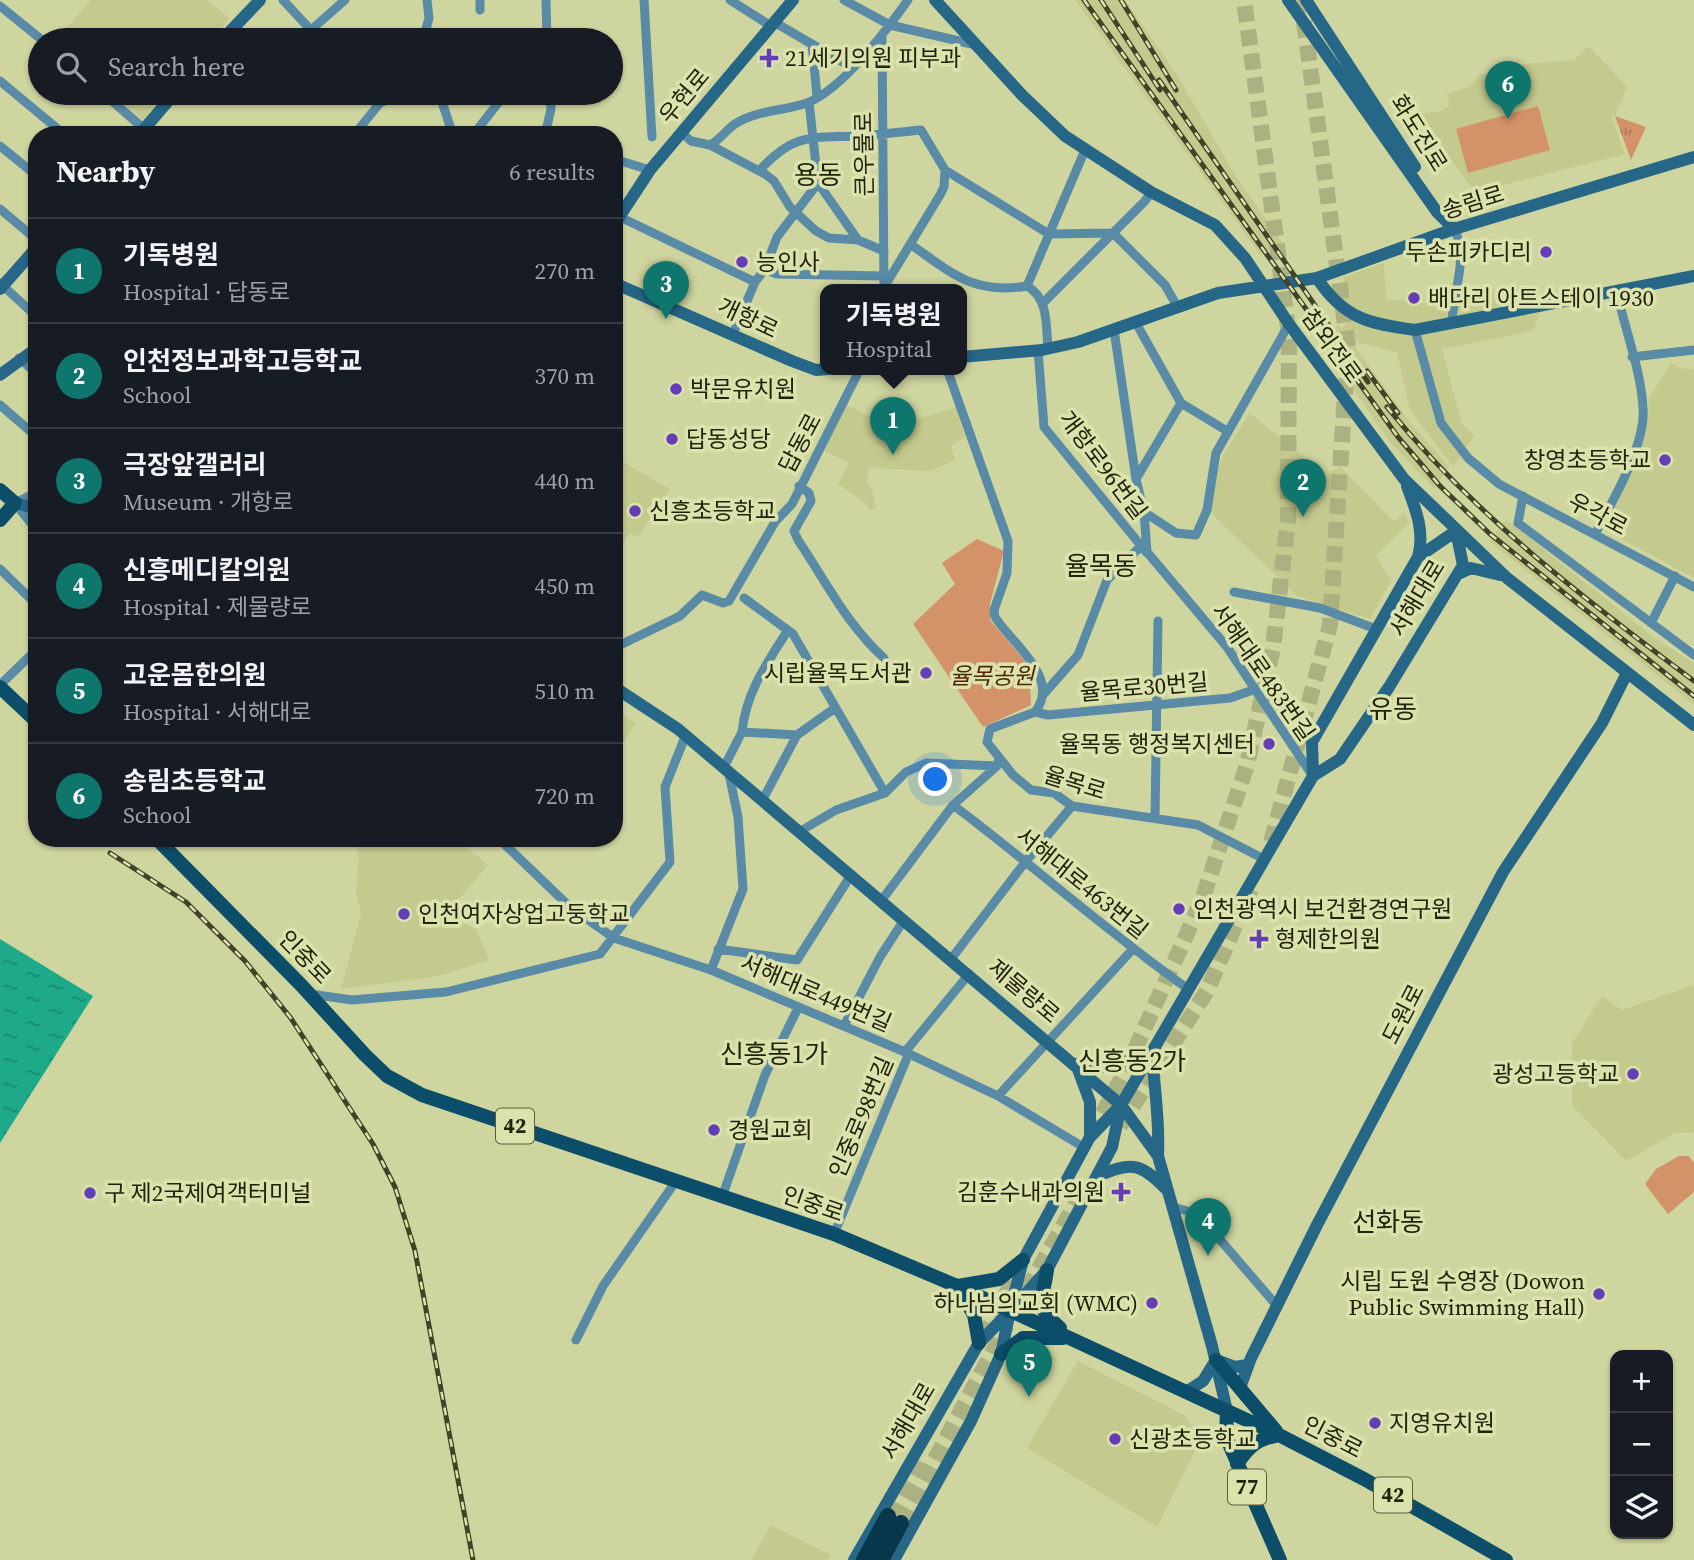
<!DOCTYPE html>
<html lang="en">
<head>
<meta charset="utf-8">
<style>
	body { margin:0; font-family:"Source Serif 4","Noto Sans KR",serif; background:#20242c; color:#f1f3f6 }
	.controls { position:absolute; right:21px; bottom:21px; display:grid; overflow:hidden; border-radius:14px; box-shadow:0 2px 5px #0004 }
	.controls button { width:63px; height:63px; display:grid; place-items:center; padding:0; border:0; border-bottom:2px solid #363941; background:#171b24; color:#f1f3f6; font:35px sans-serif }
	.you { position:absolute; left:936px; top:780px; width:24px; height:24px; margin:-18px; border:5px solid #fff; border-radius:50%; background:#1a73e8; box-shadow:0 0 0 10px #1a73e833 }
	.badge { display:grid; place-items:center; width:46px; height:46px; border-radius:50%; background:#0f766e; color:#fff; font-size:23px; font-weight:700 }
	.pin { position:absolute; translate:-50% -58px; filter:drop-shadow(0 2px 4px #0008) }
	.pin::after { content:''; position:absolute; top:37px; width:24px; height:21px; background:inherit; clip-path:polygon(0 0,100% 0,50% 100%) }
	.popup { position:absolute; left:820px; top:284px; width:147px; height:91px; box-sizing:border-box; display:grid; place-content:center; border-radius:14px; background:#171b24; filter:drop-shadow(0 2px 5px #0005); font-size:23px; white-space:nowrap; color:#9ea1a6 }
	.popup b { font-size:26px; color:#f1f3f6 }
	.popup::after { content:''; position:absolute; left:50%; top:100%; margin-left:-14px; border:14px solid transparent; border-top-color:#171b24 }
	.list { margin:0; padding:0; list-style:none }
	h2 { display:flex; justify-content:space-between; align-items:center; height:91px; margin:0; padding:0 28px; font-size:30px }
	h2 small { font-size:23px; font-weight:400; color:#9ea1a6 }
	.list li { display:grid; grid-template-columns:46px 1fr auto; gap:21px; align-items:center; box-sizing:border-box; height:105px; padding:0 28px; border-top:2px solid #363941 }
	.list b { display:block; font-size:26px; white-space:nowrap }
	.list p { margin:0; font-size:23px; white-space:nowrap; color:#9ea1a6 }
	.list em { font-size:23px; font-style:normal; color:#9ea1a6 }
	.icon { flex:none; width:38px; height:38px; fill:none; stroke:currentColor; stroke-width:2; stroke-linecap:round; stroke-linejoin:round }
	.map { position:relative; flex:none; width:1694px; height:1560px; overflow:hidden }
	.search { position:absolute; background:#171b24; box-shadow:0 2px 5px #0004; left:28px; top:28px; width:595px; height:77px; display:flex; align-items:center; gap:18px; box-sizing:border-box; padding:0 24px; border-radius:38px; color:#9ea1a6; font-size:26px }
	.panel { position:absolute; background:#171b24; box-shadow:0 2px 5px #0004; left:28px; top:126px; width:595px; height:721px; border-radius:28px }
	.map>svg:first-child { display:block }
	.built { fill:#c4ca8d }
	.grass { fill:url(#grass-tufts) }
	.park { fill:#d49268 }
	.water { fill:url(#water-ripples) }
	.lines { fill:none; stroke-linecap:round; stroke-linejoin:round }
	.highway-tunnel { stroke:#acb182; stroke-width:16; stroke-dasharray:16 8; stroke-linecap:butt }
	.street { stroke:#598ba6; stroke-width:9 }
	.secondary { stroke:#266787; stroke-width:12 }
	.primary { stroke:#0c4d69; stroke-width:14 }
	.highway { stroke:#07374b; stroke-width:16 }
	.rail-casing { stroke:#404328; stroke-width:5 }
	.rail { stroke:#dce2ab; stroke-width:2.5; stroke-dasharray:8; stroke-linecap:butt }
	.poi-dot { fill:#643eb6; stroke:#dce2ab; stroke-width:2.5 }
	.labels { text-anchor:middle; stroke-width:7; stroke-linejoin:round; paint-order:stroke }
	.shield { fill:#dce2ab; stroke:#595c3d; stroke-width:2 }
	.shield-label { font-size:21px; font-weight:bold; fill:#21230e }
	.poi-label { font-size:23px; fill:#21230e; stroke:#dce2ab; text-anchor:start }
	.street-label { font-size:23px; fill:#21230e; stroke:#dce2ab }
	.park-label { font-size:23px; font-style:italic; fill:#4e2608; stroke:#dce2ab }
	.quarter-label { font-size:26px; fill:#21230e; stroke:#dce2ab }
</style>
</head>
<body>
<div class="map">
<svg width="1694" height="1560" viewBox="0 0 1694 1560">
	<defs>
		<pattern id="grass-tufts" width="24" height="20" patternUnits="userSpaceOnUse" patternTransform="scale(1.75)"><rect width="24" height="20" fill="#d49268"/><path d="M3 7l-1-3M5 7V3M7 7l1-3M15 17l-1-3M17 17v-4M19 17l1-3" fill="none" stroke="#ac7754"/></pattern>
		<pattern id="water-ripples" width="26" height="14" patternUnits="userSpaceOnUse" patternTransform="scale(1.75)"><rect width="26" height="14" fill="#1ea98a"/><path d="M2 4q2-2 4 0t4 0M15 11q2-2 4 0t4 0" fill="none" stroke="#1a896f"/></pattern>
	</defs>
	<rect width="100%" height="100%" fill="#cfd59f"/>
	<path class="built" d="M91,0H206L230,18L211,40H56Z
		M1075,0H1125L1176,73L1235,175L1282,242L1261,255Z
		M1589,46L1627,87L1615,116L1611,117L1625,154L1475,192L1424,124L1407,127L1404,116L1442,111L1450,105L1446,94L1471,86L1479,75L1505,71L1503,66L1574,60Z
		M110,93H166L143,120Z
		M1384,263L1386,299L1431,304L1465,295L1537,284L1542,307L1533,331L1442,349L1462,424L1474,435L1453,467L1410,410L1397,352L1359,343L1346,334L1409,421L1449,467L1434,488L1389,441L1318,338L1339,325L1342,329L1351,316L1339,308L1344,277Z
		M1671,363L1683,369H1694V578L1603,529L1632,470L1649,410L1648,400Z
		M846,405L882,422H909L956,407L965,437L951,446L955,460L930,471L869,468L867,483L873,491L876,509L869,510L866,503L838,484L849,463L823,450Z
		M1250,413L1326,475L1340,467L1395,522L1404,512L1409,523L1376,556L1391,581L1370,619L1297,596L1206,508L1223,455Z
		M614,457L670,489L638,537L630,533L614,555Z
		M1506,519L1653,637L1694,663V705L1489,541Z
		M614,709L636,723L614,757Z
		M354,838H456L488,865L446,914L477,930L489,960L439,976L341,989L361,914L356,891L359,857Z
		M1694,985V1132L1675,1133L1626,1161L1572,1105V1043L1602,996L1622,1010Z
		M1078,1361L1186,1416L1199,1444L1157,1527L1027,1448Z
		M771,1525L831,1555L828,1560H751Z"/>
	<path class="grass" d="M1615,116L1646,127L1631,160Z"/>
	<path class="park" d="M1538,106L1550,150L1468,173L1456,129Z
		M977,539L1004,551L990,604V620L1029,666L1031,705L983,727L913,624L955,584L942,563Z
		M1679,1156H1689L1694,1163V1192L1668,1214L1645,1184L1656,1169Z"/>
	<path class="water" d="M0,939L93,996L0,1143Z"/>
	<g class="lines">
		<path class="highway-tunnel" d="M1271,842L1330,625L1348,347L1301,0
			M1120,1126L1207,991L1251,889
			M1091,1135L1125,1072L1202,900L1247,765L1273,648L1288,520L1289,335L1244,0
			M1027,1290L1076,1203
			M983,1338L1018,1272
			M888,1516L918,1460
			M901,1523L1007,1325"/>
		<path class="street" d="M283,0L320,40
			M546,0L547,40
			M644,0L652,137
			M730,0L771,26
			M844,0L890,25L976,45
			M0,6L42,40
			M480,10V0
			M774,22L853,68
			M311,30L345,0
			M882,35L884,289
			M423,40L429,18L427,0
			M812,44L817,96
			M0,81L65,135
			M103,93L151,135
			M373,93L383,102
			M439,93L453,135
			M809,102L818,183L858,240
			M681,132L691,141L710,145L765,174L774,181L790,207L816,231L829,238L858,240L884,251
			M354,135L388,93
			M473,135L506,93
			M545,135L551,109L550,93
			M710,145C720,140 726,130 735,124C756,110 784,111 807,103C843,89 886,31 908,0
			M0,146L37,176
			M614,159L650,170
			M759,171C793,133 810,138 856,136C878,135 900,132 921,130L945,170L1049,234
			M0,209L37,240
			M620,217L755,282L765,269L777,237L818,183
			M1049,234L1113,233L1165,285L1178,308
			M910,244C952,273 973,295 1027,286
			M765,269L776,274L885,276
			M0,283L37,317
			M886,284L940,195L944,187L945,170
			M1027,286L1085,150
			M1027,286C1049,298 1046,327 1048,349
			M1043,303L1145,201L1151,192
			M1136,323L1181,403L1227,431
			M1452,324C1452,293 1470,257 1454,229
			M1114,330L1136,479L1144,512L1147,552L1227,647L1312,775
			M1415,330L1441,423L1468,458L1499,484L1694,587
			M733,334L755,282
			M1038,350L1044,427L1147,553
			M1632,357L1694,350
			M19,358L37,374
			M947,369L1008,541L1007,573L994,610L995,617C1011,643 1062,678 1035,712L990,729L987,742L1013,775L1031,790L1054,793L1072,806L1198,825L1264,859
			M0,405L37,437
			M1136,479L1181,403
			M799,486L809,493L811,501L794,531L798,540C825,580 847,625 884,658
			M37,492L15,503L37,531
			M1523,496L1518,523L1694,655
			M1144,512L1176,533L1196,535L1207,510L1216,453L1289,324
			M1595,534C1612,502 1646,445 1643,408C1641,370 1625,330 1617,292
			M0,569L37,605
			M1234,592L1320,608L1376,629
			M744,598L793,634L885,793
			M1651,623L1675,576
			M788,630C767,663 746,692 742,732L797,735
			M614,648L680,616L702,595L723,603L729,601L775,522L792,504L860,369
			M0,685L37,649
			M1042,696L1078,655L1107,580L1141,546
			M1035,712L1048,715L1230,698L1256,689
			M723,769L742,732
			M762,801L797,735L835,708
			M953,805C1033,865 1107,932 1188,989
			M1155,817L1158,621
			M799,832L836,810L885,793L906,772L926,763L997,766L999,758
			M498,838L570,907L614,938L711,970L905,1052L998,1096L1085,1148
			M881,901L953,805L997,766
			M718,949L797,960L851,875
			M951,959L1026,861L1072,806
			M711,970L743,889L738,817L729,774
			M310,994L352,1000L446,992L600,954L670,862L665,787L685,737
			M844,1026L880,957L904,920
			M905,1052L969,974
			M998,1096L1132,950
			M722,1197L765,1075L798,1008
			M1173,1207L1198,1214L1277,1306
			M834,1234L909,1053
			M576,1340L603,1286L676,1181"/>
		<path class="secondary" d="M935,0L1022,95L1065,136L1151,192L1215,225L1245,258L1289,324L1404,479L1507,578L1694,725
			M1288,0L1437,212L1454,229
			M1306,0L1415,167
			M222,40L260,0
			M139,135L175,93
			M614,225L650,170L793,0
			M1317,278C1343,318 1369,324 1415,330L1694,276
			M614,283L792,361L816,370L828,369
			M0,289L37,247
			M961,357L1042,350L1078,342L1218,293L1317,278L1454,229L1694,157
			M0,375L37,348
			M1407,486C1416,510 1425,532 1418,557
			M15,503L37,509
			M1458,574L1471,568L1500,575
			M614,687L678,729L1121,1105L1158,1156L1212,1346L1227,1411
			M1313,776L1312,742L1418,557L1456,531
			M1152,1052C1154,1087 1160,1121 1158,1156
			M1076,1064L1105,1067L1152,1052
			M1076,1064L1090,1102V1137
			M1097,1176C1130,1163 1139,1161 1165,1188
			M1216,1360L1235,1367L1247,1365
			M1240,1388L1251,1358L1317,1225L1503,872L1602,723L1627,673
			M1186,1392L1203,1381L1216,1360
			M854,1560L979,1343L1010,1311L1023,1260L1090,1137L1121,1105L1313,776L1340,759L1389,687L1463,565L1456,531
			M894,1560L971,1421L1001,1354L1010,1311L1047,1270L1112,1147L1121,1105"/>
		<path class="primary" d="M0,490L15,503L0,520
			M0,687L37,722
			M156,838L302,986L365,1055L387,1076L422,1095L834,1234L957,1286L1279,1435L1364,1479L1506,1560
			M1047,1270C1043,1304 1031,1302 1060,1328
			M957,1286L974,1315L979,1343
			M958,1286L999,1279L1023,1260
			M1001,1354L1023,1338H1063
			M1216,1360L1276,1431
			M1227,1411L1226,1437L1280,1560
			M1237,1464C1249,1446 1257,1439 1279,1435"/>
		<path class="highway" d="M864,1560L888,1516
			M881,1560L901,1523"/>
		<g class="rail-casing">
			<path id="rail" d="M1084,0L1398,437L1440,486L1490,534L1694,696
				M1101,0L1160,90
				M1121,0L1176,90
				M1159,80L1368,382
				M1367,371L1398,413
				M1387,407C1474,515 1583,598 1694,681
				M110,853L186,902L245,961L290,1017L373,1144L395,1187L415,1251L473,1560"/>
		</g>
		<use href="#rail" class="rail"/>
	</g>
	<g class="poi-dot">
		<path d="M765.5 47.5h7v7h7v7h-7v7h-7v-7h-7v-7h7z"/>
		<circle cx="1546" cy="252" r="7"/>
		<circle cx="742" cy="262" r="7"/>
		<circle cx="1414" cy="298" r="7"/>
		<circle cx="676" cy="389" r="7"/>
		<circle cx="672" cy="439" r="7"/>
		<circle cx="1665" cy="460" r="7"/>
		<circle cx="635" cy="511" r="7"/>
		<circle cx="926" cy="673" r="7"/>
		<circle cx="1269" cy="744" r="7"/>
		<circle cx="1179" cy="909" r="7"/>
		<circle cx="404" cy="914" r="7"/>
		<path d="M1255.5 928.5h7v7h7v7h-7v7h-7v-7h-7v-7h7z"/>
		<circle cx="1633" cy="1074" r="7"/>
		<circle cx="714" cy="1130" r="7"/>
		<path d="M1117.5 1181.5h7v7h7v7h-7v7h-7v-7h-7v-7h7z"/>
		<circle cx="90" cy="1193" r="7"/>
		<circle cx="1599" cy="1294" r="7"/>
		<circle cx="1152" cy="1303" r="7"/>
		<circle cx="1375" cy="1423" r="7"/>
		<circle cx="1115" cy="1439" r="7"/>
	</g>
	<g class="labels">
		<g class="shield">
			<rect x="496" y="1108.5" width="38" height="35" rx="5"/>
			<rect x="1228" y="1469.5" width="38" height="35" rx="5"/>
			<rect x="1374" y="1477.5" width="38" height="35" rx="5"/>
		</g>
		<g class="shield-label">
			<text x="515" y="1133">42</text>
			<text x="1247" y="1494">77</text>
			<text x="1393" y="1502">42</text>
		</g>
		<g class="poi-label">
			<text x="785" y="66">21세기의원 피부과</text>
			<text x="1532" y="260" text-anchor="end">두손피카디리</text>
			<text x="756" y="270">능인사</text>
			<text x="1428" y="306">배다리 아트스테이 1930</text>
			<text x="690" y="397">박문유치원</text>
			<text x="686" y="447">답동성당</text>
			<text x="1651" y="468" text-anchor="end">창영초등학교</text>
			<text x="649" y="519">신흥초등학교</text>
			<text x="912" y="681" text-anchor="end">시립율목도서관</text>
			<text x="1255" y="752" text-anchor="end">율목동 행정복지센터</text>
			<text x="1193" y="917">인천광역시 보건환경연구원</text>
			<text x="418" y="922">인천여자상업고둥학교</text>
			<text x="1275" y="947">형제한의원</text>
			<text x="1619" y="1082" text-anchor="end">광성고등학교</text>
			<text x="728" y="1138">경원교회</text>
			<text x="1105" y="1200" text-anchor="end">김훈수내과의원</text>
			<text x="104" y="1201">구 제2국제여객터미널</text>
			<text x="1585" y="1289" text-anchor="end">시립 도원 수영장 (Dowon<tspan x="1585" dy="26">Public Swimming Hall)</tspan></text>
			<text x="1138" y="1311" text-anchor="end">하나님의교회 (WMC)</text>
			<text x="1389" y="1431">지영유치원</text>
			<text x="1129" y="1447">신광초등학교</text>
		</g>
		<g class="street-label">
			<text transform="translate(684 96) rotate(-50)" y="8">우현로</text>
			<text transform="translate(1419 133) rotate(58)" y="8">화도진로</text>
			<text transform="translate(864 154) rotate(-91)" y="8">큰우물로</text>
			<text transform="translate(1473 202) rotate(-17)" y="8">송림로</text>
			<text transform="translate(748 318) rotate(25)" y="8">개항로</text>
			<text transform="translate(1332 346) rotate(54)" y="8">참외전로</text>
			<text transform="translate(800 443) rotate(-62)" y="8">답동로</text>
			<text transform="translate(1103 465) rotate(53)" y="8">개항로96번길</text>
			<text transform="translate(1598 514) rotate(28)" y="8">우각로</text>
			<text transform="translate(1417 598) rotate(-59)" y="8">서해대로</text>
			<text transform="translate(1263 672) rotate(55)" y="8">서해대로483번길</text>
			<text transform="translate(1144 687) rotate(-5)" y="8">율목로30번길</text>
			<text transform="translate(1075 783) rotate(17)" y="8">율목로</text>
			<text transform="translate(1082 883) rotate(39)" y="8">서해대로463번길</text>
			<text transform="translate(305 957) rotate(46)" y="8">인중로</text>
			<text transform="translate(1024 991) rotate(40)" y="8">제물량로</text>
			<text transform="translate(816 993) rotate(23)" y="8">서해대로449번길</text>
			<text transform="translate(1403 1014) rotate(-63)" y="8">도원로</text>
			<text transform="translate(861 1117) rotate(-67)" y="8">인중로98번길</text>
			<text transform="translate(813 1204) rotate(19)" y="8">인중로</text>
			<text transform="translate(908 1421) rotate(-60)" y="8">서해대로</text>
			<text transform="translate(1333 1437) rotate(27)" y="8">인중로</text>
		</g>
		<g class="park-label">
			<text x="992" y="684">율목공원</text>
		</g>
		<g class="quarter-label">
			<text x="818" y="184">용동</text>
			<text x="1101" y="575">율목동</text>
			<text x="1393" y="718">유동</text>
			<text x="774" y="1063">신흥동1가</text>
			<text x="1132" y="1070">신흥동2가</text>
			<text x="1388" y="1231">선화동</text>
		</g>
	</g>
</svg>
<div class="controls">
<button>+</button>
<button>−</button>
<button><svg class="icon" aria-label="layers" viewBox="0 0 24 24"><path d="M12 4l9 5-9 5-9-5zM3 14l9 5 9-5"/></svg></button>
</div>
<div class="you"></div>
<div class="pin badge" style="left:893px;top:455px">1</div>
<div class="popup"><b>기독병원</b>Hospital</div>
<div class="pin badge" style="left:1303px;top:517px">2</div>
<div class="pin badge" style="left:666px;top:319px">3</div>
<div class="pin badge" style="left:1208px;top:1256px">4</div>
<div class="pin badge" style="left:1029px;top:1397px">5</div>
<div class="pin badge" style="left:1508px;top:119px">6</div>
<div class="search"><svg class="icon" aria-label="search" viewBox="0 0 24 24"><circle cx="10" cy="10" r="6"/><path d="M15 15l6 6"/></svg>Search here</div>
<section class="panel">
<h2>Nearby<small>6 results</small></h2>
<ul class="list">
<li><span class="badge">1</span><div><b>기독병원</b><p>Hospital · 답동로</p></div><em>270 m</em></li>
<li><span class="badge">2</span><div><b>인천정보과학고등학교</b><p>School</p></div><em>370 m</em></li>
<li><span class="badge">3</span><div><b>극장앞갤러리</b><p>Museum · 개항로</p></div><em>440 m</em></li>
<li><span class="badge">4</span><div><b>신흥메디칼의원</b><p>Hospital · 제물량로</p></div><em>450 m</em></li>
<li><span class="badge">5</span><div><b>고운몸한의원</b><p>Hospital · 서해대로</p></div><em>510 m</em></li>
<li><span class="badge">6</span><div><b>송림초등학교</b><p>School</p></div><em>720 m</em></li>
</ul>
</section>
</div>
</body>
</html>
